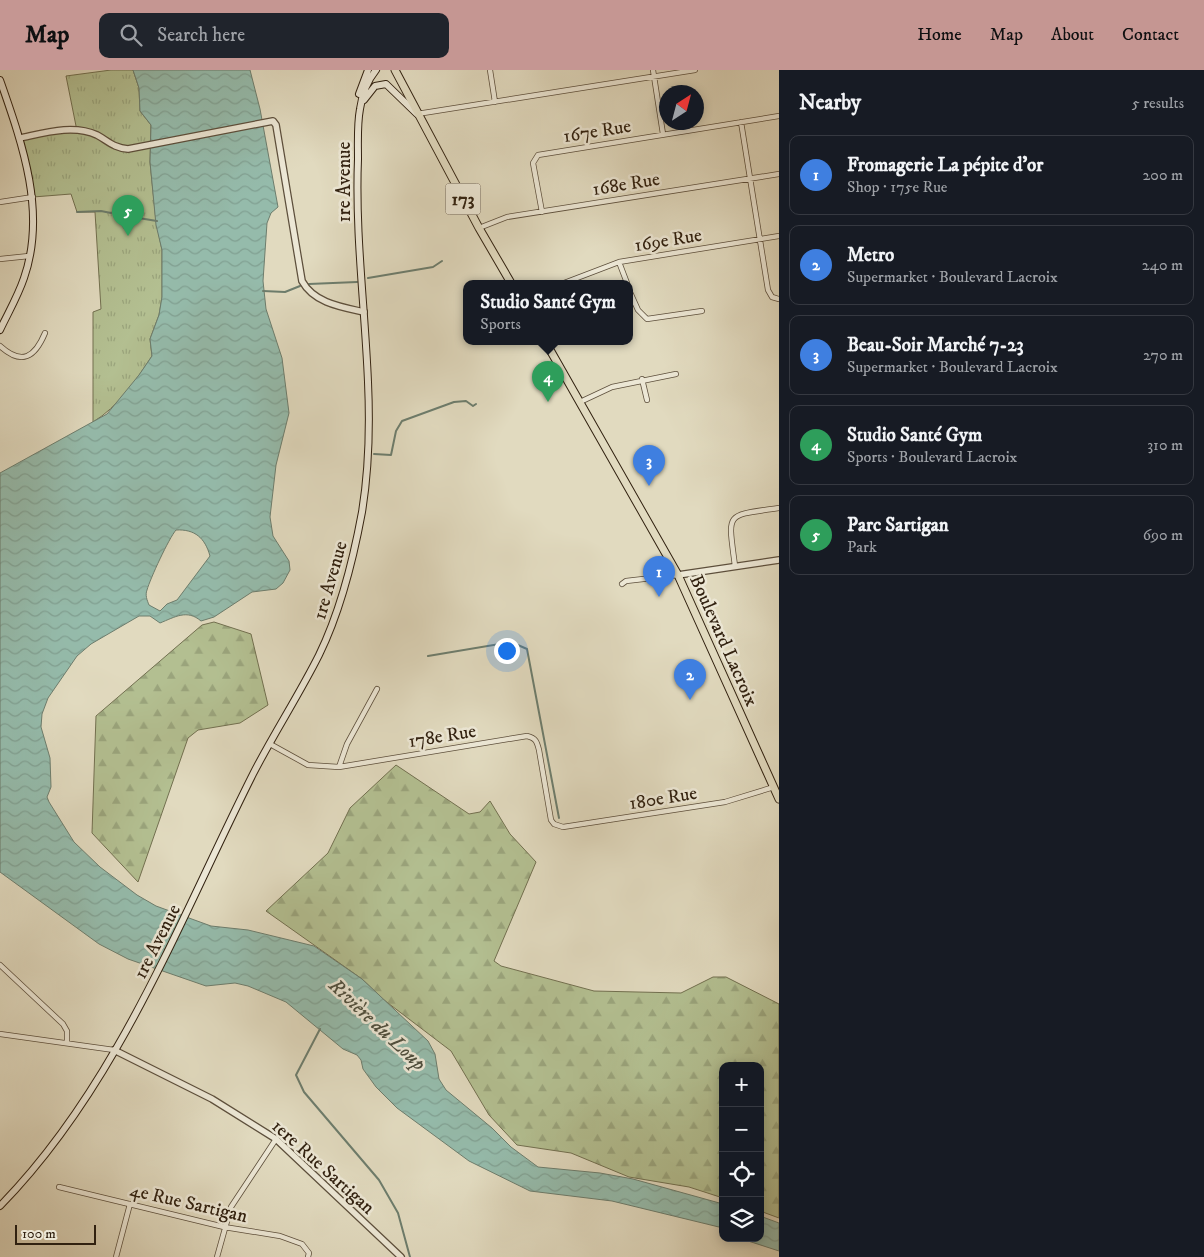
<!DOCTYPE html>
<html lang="en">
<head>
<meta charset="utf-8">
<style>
	body { margin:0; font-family:"IM FELL DW Pica",serif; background:#20242c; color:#f1f3f6 }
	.controls { position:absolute; right:15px; bottom:15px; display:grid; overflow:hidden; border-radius:10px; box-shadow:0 2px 12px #0003 }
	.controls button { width:45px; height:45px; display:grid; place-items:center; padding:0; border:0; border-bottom:1px solid #363941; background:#171b24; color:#f1f3f6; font:25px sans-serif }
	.compass { position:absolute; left:659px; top:15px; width:45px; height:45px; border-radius:50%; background:#171b24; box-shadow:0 2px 12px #0003; rotate:36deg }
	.scale { position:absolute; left:15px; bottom:12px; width:81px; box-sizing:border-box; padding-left:5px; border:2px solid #312110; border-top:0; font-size:14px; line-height:18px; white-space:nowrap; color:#312110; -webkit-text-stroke:4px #ece7d5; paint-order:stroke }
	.you { position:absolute; left:506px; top:580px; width:18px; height:18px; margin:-12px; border:4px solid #fff; border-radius:50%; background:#1a73e8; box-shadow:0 0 0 8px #1a73e833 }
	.badge { display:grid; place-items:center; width:32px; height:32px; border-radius:50%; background:#c59692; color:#fff; font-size:16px; font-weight:700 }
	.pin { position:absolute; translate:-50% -41px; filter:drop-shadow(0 1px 2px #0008) }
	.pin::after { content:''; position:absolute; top:26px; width:18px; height:15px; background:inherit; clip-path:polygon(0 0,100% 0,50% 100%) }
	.popup { position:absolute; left:463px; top:210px; width:170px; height:65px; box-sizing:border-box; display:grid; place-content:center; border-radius:10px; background:#171b24; filter:drop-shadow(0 1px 4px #0005); font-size:16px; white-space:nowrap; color:#9ea1a6 }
	.popup b { font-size:19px; color:#f1f3f6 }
	.popup::after { content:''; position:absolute; left:50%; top:100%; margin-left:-10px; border:10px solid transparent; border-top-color:#171b24 }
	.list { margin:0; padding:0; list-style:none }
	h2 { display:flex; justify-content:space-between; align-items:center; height:65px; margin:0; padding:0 20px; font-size:21px }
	h2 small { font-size:16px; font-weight:400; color:#9ea1a6 }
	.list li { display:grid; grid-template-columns:32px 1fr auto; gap:15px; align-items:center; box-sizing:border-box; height:80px; margin:0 10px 10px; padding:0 10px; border:1px solid #363941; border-radius:10px }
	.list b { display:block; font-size:19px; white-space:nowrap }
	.list p { margin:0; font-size:16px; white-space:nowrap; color:#9ea1a6 }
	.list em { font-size:16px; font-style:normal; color:#9ea1a6 }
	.icon { flex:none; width:28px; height:28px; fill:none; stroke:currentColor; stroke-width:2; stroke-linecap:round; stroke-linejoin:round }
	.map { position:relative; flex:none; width:779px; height:1187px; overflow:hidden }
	header { display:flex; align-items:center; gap:30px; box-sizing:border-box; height:70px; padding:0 25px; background:#c59692; color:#111 }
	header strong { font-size:24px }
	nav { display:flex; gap:28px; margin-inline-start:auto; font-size:18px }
	.search { width:350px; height:45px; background:#20242c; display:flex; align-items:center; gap:12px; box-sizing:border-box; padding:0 18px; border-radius:10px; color:#9ea1a6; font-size:19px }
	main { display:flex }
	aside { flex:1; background:#171b24 }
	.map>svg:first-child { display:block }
	.forest { fill:url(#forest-firs); stroke:#727050 }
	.park { fill:url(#park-tufts); stroke:#727050 }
	.water { fill:url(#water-waves); stroke:#6d7d6d; fill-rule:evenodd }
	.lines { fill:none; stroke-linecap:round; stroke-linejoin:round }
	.stream { stroke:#6d7d6d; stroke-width:2 }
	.minor-casing { stroke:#5d4f3c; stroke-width:6 }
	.tertiary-casing { stroke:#5d4f3c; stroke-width:8 }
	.secondary-casing { stroke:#312110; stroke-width:8 }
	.primary-casing { stroke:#312110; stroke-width:9 }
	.minor { stroke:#ece7d5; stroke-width:4.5 }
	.tertiary { stroke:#ece7d5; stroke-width:5.5 }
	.secondary { stroke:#ece7d5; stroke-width:6 }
	.primary { stroke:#e1dabf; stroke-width:7 }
	.labels { text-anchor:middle; stroke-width:5; stroke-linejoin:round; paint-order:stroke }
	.shield { fill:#ece7d5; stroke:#695c4b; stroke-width:1 }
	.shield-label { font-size:18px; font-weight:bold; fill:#312110 }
	.street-label { font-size:19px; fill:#312110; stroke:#ece7d5 }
	.water-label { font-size:20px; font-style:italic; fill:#4f4f3e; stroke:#ece7d5 }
</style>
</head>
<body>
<header>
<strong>Map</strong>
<div class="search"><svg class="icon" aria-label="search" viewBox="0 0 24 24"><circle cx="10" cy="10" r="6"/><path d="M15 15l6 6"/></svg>Search here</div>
<nav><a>Home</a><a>Map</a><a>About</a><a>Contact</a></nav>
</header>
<main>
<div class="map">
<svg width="779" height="1187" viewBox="0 0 779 1187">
	<defs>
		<pattern id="forest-firs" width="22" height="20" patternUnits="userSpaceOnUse" patternTransform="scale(1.25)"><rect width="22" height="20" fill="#b3bf91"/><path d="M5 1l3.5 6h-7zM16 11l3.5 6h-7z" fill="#9aa47c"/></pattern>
		<pattern id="park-tufts" width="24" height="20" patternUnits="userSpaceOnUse" patternTransform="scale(1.25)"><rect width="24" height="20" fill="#b3bf91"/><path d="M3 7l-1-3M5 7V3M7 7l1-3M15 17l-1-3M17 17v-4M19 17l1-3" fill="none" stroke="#9aa47c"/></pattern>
		<pattern id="water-waves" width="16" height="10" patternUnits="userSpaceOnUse" patternTransform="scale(1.25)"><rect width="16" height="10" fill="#95bbab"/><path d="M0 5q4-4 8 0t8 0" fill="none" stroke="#81a092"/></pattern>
	</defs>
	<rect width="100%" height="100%" fill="#e1dabf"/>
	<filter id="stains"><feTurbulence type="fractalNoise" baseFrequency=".004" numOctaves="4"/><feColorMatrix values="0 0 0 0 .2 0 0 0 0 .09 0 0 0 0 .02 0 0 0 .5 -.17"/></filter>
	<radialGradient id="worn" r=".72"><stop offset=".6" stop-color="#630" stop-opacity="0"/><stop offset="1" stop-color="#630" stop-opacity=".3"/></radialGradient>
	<path class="forest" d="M214,552L251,564L268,635L240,653L198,660L188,668L138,812L92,763L96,646L202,555Z
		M396,695L469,744L480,742L490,731L510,764L536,792L494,891L501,896L594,921L681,923L713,907H726L779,934V1148L760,1141V996H723V1128L689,1117L629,1107L571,1083L517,1075L489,1045L451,981L384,930L362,909L266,841L328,783L350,738Z"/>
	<path class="park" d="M111,0H133L139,18L140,41L151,55L150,92L156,151L162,180V227L159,245L150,269L152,286C136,310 118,337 93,352V242L101,239L95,142H77L71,124L33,127L20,69L54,61H77L66,6Z"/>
	<path class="water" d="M133,0H250L260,39L278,137L271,143L267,153L263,211L266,239L282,288L289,343L276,395L270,447L273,466L289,491L290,500L283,513L276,519L252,522L214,547L201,551C187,539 175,547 160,553L150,546H139L91,574L77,586L48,628L42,644L41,657L50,688L51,717L47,727L49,732L74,772L100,797L137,825L156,836L211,856L248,860L314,876L362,909L428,971L435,984L439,1009L446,1020L492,1058L511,1077L538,1097L600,1103L633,1109L723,1134V1158L612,1131L530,1121L469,1091L397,1038L376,1017L363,999L361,990L357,985L343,979L286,932L248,916L235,913L206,916L128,889L99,874L0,802V403L107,344L139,305L152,286L150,269L159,245L162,227V180L156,155L150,92L151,55L140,41L139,18ZM176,460C195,459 205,468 210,486L177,530L167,534L160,541L149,535C147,530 145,525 147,520C150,509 169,468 176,460Z
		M760,1146L779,1153V1181L739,1168H760Z"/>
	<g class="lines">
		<path class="stream" d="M77,142L101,141L111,143
			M120,145L157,151
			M368,208L433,197L442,191
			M309,214L357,212
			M263,221L285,222L300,216
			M374,384L391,385L396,361L402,351L454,332L466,331L473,336L476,334
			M428,586L511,572L527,579L559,748
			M320,959L296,1005L304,1022L379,1110L398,1143L410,1187"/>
		<g class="minor-casing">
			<path id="minor" d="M490,0L495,32
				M653,0L663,64
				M417,44L695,0
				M741,52L768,220L772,227L779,229
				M0,132L33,127
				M542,142L533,93L538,85L779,46
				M479,158L507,147L779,104
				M0,189L29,186
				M619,192L627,213
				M564,213L619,192L779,166
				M629,220L638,240L647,249L702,241
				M0,276C22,296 35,287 45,263
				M642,309L647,330
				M580,332L612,317L676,304
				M735,496C728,441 724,446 779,438
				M622,514L626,511L678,505
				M270,674L308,695L339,697L527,666C536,668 537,672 539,680L551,750L554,754L563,757L725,732L774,717
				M339,697L347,674L377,619
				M0,895L63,954L67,961V973
				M0,964L114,980
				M59,1117L224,1157L280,1166L302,1174L309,1183L308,1187
				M116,1187L130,1134
				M217,1187L231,1137L276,1069"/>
		</g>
		<g class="tertiary-casing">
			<path id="tertiary" d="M20,68C44,63 73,54 97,65C108,71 114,78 128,79L273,51L276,55L302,211C314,233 341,237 364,242
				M678,505L779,490
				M114,980L212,1029L276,1069L401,1187"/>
		</g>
		<g class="secondary-casing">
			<path id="secondary" d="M0,10C22,73 47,142 24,208C18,226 8,243 0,260
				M359,24L368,0
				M364,30L375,16L386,14L417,44
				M0,1136C117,1017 179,851 253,704C274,663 299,625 319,585C341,540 353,491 362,442C369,399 370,356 368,312C365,238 355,164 358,89C358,73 357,55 360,39C362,25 367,11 376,0"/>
		</g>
		<g class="primary-casing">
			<path id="primary" d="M395,0L479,158L511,213
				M545,271L678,505L779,729"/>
		</g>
		<use href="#minor" class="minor"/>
		<use href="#tertiary" class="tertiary"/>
		<use href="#secondary" class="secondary"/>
		<use href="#primary" class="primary"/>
	</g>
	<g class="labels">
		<rect class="shield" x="445.5" y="113.5" width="35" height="31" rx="4"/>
		<g class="shield-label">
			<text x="463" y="135">173</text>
		</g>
		<g class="street-label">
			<text transform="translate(597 60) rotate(-9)" y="7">167e Rue</text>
			<text transform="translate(343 112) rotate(-90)" y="7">1re Avenue</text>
			<text transform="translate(626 113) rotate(-9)" y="7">168e Rue</text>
			<text transform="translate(668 169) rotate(-9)" y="7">169e Rue</text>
			<text transform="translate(329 510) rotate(-74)" y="7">1re Avenue</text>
			<text transform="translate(725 570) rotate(66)" y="7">Boulevard Lacroix</text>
			<text transform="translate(442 665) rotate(-9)" y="7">178e Rue</text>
			<text transform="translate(663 727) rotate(-9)" y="7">180e Rue</text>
			<text transform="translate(156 871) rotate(-63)" y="7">1re Avenue</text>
			<text transform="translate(324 1096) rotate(42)" y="7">1ere Rue Sartigan</text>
			<text transform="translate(189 1132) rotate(13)" y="7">4e Rue Sartigan</text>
		</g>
		<g class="water-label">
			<text transform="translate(378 954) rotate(43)" y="7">Rivière du Loup</text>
		</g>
	</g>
	<rect width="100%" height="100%" filter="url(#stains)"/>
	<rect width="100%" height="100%" fill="url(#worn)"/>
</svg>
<div class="controls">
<button>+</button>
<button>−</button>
<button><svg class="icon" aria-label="locate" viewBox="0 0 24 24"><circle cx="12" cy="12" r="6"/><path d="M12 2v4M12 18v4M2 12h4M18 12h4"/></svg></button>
<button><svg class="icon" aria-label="layers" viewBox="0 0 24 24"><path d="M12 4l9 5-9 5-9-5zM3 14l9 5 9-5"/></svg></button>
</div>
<svg class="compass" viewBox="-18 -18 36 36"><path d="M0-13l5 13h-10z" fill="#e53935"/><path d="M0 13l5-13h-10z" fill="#9ea1a6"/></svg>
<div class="scale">100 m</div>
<div class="you"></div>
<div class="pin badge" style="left:659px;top:527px;background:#3f7fe0">1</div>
<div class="pin badge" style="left:690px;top:630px;background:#3f7fe0">2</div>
<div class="pin badge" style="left:649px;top:416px;background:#3f7fe0">3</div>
<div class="pin badge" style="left:548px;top:332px;background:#2e9e5b">4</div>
<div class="popup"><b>Studio Santé Gym</b>Sports</div>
<div class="pin badge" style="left:128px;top:166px;background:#2e9e5b">5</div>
</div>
<aside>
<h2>Nearby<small>5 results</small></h2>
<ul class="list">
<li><span class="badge" style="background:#3f7fe0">1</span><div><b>Fromagerie La pépite d'or</b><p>Shop · 175e Rue</p></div><em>200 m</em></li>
<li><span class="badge" style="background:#3f7fe0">2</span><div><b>Metro</b><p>Supermarket · Boulevard Lacroix</p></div><em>240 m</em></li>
<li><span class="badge" style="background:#3f7fe0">3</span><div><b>Beau-Soir Marché 7-23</b><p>Supermarket · Boulevard Lacroix</p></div><em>270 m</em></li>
<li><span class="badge" style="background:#2e9e5b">4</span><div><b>Studio Santé Gym</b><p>Sports · Boulevard Lacroix</p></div><em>310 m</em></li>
<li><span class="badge" style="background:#2e9e5b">5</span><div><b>Parc Sartigan</b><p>Park</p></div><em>690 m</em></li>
</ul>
</aside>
</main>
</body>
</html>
